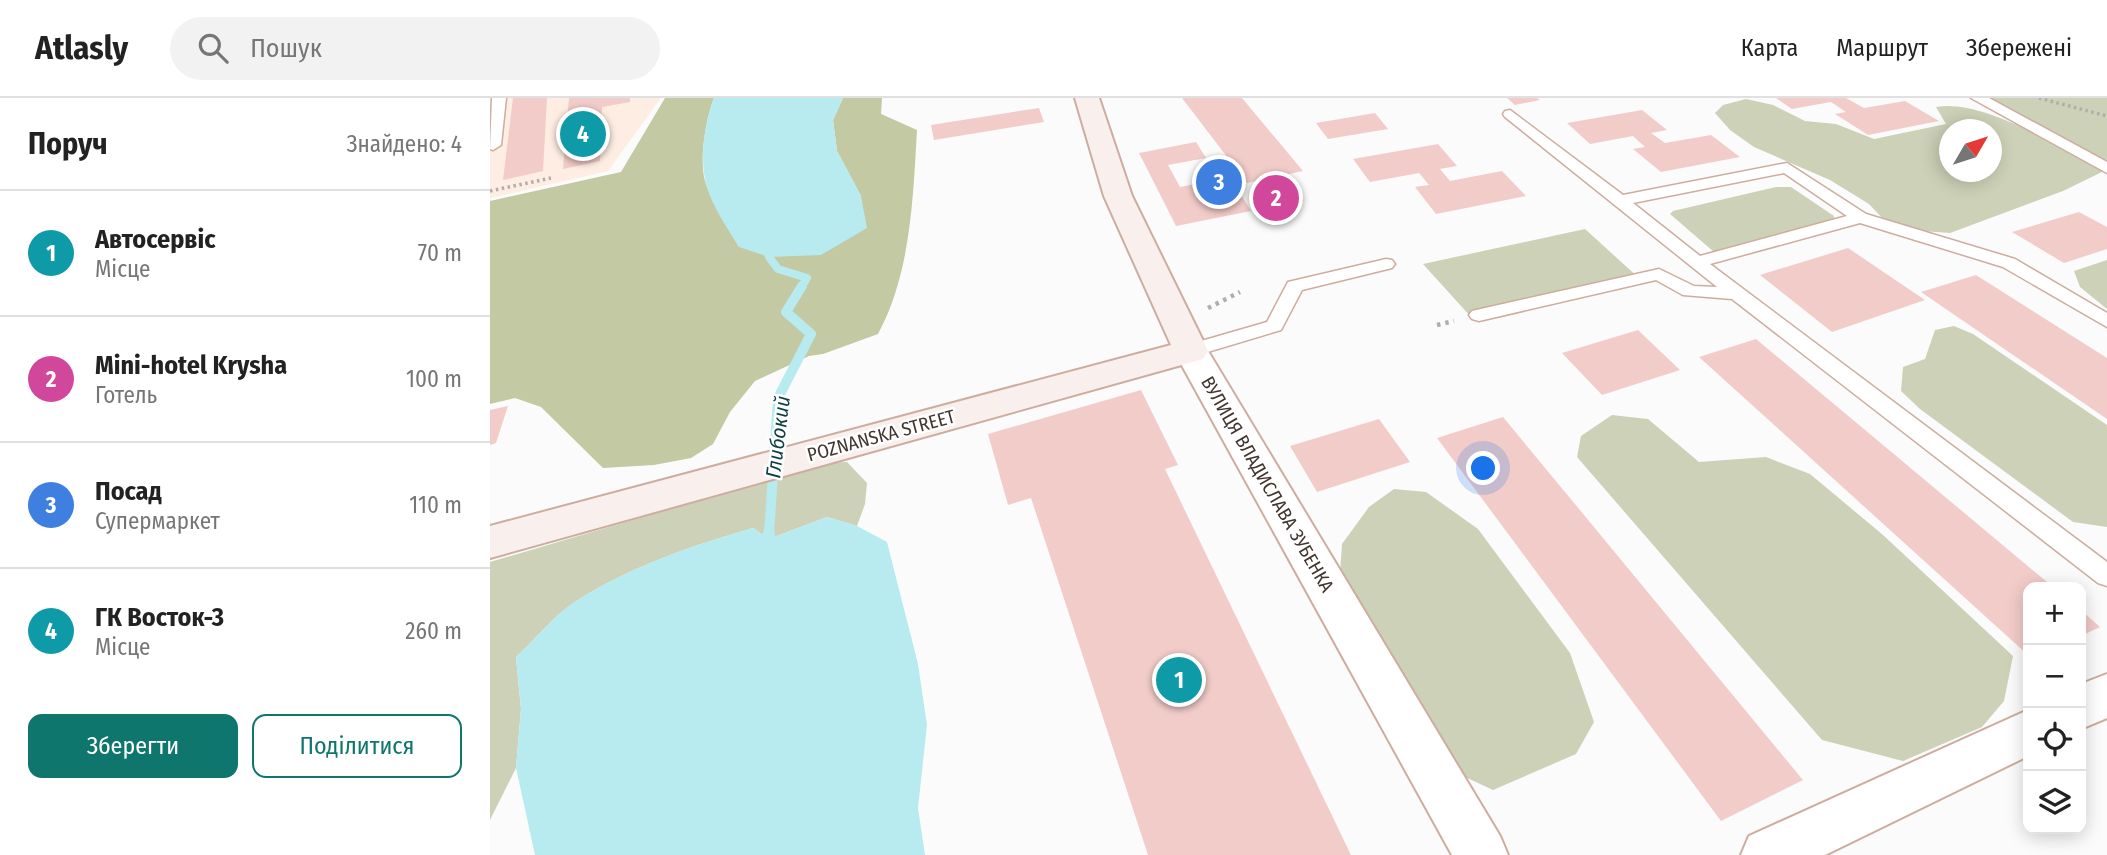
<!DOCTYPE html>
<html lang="uk">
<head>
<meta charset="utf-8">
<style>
	body { margin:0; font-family:"Fira Sans Condensed",sans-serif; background:#f2f2f2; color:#222 }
	.controls { position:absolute; right:21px; bottom:21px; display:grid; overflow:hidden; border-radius:14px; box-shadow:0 4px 18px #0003 }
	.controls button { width:63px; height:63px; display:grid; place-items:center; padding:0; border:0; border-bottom:2px solid #e0e0e0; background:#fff; color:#222; font:35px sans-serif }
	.compass { position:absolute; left:1449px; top:21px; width:63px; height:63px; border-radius:50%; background:#fff; box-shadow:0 4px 18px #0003; rotate:51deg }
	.you { position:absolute; left:994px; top:371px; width:24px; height:24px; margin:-18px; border:5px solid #fff; border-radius:50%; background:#1a73e8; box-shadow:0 0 0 10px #1a73e833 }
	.badge { display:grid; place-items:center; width:46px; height:46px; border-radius:50%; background:#0f766e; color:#fff; font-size:23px; font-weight:700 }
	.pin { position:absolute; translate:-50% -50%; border:4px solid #fff; box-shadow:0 2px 7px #0006 }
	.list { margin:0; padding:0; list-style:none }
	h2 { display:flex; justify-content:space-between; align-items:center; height:91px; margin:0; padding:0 28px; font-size:30px }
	h2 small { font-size:23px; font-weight:400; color:#767676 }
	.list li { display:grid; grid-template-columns:46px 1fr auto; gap:21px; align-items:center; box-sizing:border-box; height:126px; padding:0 28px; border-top:2px solid #e0e0e0 }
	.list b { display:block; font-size:26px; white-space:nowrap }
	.list p { margin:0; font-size:23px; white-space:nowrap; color:#767676 }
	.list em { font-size:23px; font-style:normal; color:#767676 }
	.actions { display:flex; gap:14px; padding:21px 28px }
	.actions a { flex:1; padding:16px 0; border:2px solid #0f766e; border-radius:14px; text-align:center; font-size:24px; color:#0f766e }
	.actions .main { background:#0f766e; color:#fff }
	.icon { flex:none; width:38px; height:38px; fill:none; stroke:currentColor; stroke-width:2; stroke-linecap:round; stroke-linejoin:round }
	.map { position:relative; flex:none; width:1617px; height:757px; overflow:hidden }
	header { display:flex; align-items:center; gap:42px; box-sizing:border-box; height:98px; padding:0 35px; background:#fff; border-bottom:2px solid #e0e0e0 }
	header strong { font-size:33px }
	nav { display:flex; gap:38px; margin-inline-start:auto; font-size:24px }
	.search { width:490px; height:63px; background:#f2f2f2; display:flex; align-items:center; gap:18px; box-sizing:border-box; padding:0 24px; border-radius:38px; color:#767676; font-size:26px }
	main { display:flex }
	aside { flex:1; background:#fff }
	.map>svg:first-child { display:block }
	.industrial { fill:#feede2 }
	.green { fill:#ccd1b7; fill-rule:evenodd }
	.forest { fill:#c3c9a2 }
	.water { fill:#b7ebef }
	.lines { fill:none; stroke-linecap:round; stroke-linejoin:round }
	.stream-far2 { stroke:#b7ebef; stroke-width:8 }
	.stream-far1 { stroke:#b7ebef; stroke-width:10 }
	.stream { stroke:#b7ebef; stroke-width:12 }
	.building { fill:#f2ccc9 }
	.lane-casing { stroke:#cdad9f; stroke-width:3 }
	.street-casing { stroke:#cdad9f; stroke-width:4 }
	.secondary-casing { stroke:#cdad9f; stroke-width:4 }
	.path-far1 { stroke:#b2adab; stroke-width:3.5; stroke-dasharray:2.5 3.5; stroke-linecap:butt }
	.path { stroke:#b2adab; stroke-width:4.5; stroke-dasharray:3.5 5; stroke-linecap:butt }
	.lane { fill:#fff; fill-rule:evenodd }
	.street { fill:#fff; fill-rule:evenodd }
	.secondary { fill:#f9f0ee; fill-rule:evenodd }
	.labels { text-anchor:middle; stroke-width:5; stroke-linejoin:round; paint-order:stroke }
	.street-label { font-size:19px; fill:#42352f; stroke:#fff }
	.water-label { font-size:21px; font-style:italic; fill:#0d3e42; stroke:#fff }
</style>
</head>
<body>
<header>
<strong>Atlasly</strong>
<div class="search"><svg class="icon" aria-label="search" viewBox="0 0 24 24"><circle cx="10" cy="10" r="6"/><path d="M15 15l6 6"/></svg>Пошук</div>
<nav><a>Карта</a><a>Маршрут</a><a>Збережені</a></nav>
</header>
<main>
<aside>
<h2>Поруч<small>Знайдено: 4</small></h2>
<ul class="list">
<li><span class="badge" style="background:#0f9aa8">1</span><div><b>Автосервіс</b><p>Місце</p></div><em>70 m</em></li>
<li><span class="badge" style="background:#d1479c">2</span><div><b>Mini-hotel Krysha</b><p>Готель</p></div><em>100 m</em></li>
<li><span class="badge" style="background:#3f7fe0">3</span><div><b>Посад</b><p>Супермаркет</p></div><em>110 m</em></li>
<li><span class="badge" style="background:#0f9aa8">4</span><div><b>ГК Восток-3</b><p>Місце</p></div><em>260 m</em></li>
</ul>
<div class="actions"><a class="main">Зберегти</a><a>Поділитися</a></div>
</aside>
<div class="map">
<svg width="1617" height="757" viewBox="0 0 1617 757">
	<rect width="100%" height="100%" fill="#fbfbfb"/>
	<path class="industrial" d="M0,0H171L118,73L0,100Z"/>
	<path class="green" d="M1497,0H1617V62L1603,57Z
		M1256,1L1283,7L1315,23L1346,26L1384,41L1456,26L1446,9C1493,0 1573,51 1614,73L1573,93L1460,135L1418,132L1394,122L1379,106L1340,82L1264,49L1240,32L1225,15L1233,7ZM1460,32H1502V74H1460Z
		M1286,89H1301L1344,118L1343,124L1232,155L1224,154L1180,116L1183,113Z
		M1095,131L1150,181L981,219L933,166Z
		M1617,162V211L1590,189L1584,173Z
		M1464,228L1483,236L1617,327V429L1583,424L1430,311L1411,293L1413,269L1435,261L1445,232Z
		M1122,317L1158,321L1209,364L1276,359L1320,376L1393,437L1523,558L1514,603L1492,629L1413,663L1332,642L1087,359L1091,338Z
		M357,364L377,385L375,406L367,428L337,419L279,441L263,430C201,448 139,469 85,504C63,518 45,542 26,559L31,611L26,670L0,722V464C111,431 221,400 332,365Z
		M904,391L936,394L988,431L1080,555L1104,624L1086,656L1003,692L973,678L850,476L852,446L879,409Z"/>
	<path class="forest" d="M175,0H224C216,20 208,65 216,86C224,108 238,129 249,149L371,98L347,53L343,22L353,0H392L391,16L427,32C423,100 421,175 388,236L333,256L319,258L265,283L240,314L223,346L201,360L164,367L113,370L51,309L25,300L0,306V103L131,74Z"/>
	<path class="water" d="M224,0H353L343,22L347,53L371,98L377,130L331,157L279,159L249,149C237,129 219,104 215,81C210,55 215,24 224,0Z
		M337,419L367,428L397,444L428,566L437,627L428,710L435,757H45L26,670L31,611L26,559C45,542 63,518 85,504C139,469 201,448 263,430L279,441Z"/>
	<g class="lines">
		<path class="stream-far2" d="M279,159L288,171L317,180L311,190"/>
		<path class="stream-far1" d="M279,436L288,300L321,236L296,214L312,188"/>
		<path class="stream" d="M279,441V435"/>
	</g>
	<path class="building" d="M23,0H57L53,73L13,82Z
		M79,0H140V4L112,9L110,63L73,71Z
		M692,0H752L813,73L757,85Z
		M1017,0H1047L1050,2L1025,7Z
		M1286,0H1356L1374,10L1415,3L1449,23L1378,37L1345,16L1356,14L1341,4L1302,11Z
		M549,10L554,24L444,42L441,27Z
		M1152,12L1177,32L1161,35L1175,45L1221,37L1250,59L1171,74L1143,51L1155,49L1143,38L1100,46L1077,25Z
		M885,15L898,31L838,41L826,25Z
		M706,44L716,60L678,67L690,89L740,79L761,113L686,128L649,55Z
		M948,46L967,68L950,71L960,83L1012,73L1036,98L946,116L925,89L939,87L929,75L880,84L863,61Z
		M1589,114L1617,129V151L1574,165L1522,134Z
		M1358,150L1435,202L1342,234L1270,177Z
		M1486,177L1617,260V321L1431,194Z
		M1148,232L1190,272L1112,297L1072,255Z
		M1266,241L1563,489H1538V557L1209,259Z
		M651,292L688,367L675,371L861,757H658L541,400L518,407L498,336Z
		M18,308L6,345L0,347V312Z
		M1013,319L1313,682L1231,723L947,340Z
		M889,321L920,364L827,394L800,348Z
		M1591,512L1610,529L1591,538Z"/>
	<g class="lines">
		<g class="lane-casing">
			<path id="lane" d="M2,0H16L11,47L3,52L0,51Z
				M1481,0H1499L1617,64V75Z
				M1020,12L1133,97L1297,65L1376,116L1525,161L1617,215V229L1513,169L1370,125L1220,166L1617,464V488L1608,485L1242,201L1193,197L1166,182L989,223L982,221L979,217L982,213L1169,171L1204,188L1227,189L1015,19L1013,16L1015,13ZM1294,75L1357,118L1210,158L1143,105Z
				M896,161L902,162L905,166L902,170L812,192L791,232L701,259L694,258L691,253L694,248L777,224L798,184Z"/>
		</g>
		<g class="street-casing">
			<path id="street" d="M701,242L713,245L718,253L1010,738L1018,757H962L684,253L689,245Z
				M1617,576V620L1591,631V586Z
				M1538,612V658L1335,757H1251L1259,738Z"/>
		</g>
		<g class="secondary-casing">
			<path id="secondary" d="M585,0H609L642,98L718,253L713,261L0,460V428L681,247L614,98Z"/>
		</g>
		<path class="path-far1" d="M1549,0L1617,18
			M0,93L61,80"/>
		<path class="path" d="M718,210L750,194
			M947,227L964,223"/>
		<use href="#lane" class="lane"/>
		<use href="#street" class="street"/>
		<use href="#secondary" class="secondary"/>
	</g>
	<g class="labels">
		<g class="street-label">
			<text transform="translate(391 337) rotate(-15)" y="7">POZNANSKA STREET</text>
			<text transform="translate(778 386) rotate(60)" y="7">ВУЛИЦЯ ВЛАДИСЛАВА ЗУБЕНКА</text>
		</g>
		<g class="water-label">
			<text transform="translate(288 339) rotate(-83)" y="7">Глибокий</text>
		</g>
	</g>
</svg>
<div class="controls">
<button>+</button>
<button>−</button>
<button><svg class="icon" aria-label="locate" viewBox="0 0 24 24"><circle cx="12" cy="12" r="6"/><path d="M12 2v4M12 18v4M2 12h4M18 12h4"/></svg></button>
<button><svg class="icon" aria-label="layers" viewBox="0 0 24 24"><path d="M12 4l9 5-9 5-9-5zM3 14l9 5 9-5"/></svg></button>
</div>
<svg class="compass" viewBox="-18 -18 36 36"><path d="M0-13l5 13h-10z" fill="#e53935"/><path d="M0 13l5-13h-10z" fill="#767676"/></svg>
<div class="you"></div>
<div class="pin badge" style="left:689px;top:582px;background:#0f9aa8">1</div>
<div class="pin badge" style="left:786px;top:100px;background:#d1479c">2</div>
<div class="pin badge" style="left:729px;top:84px;background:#3f7fe0">3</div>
<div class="pin badge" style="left:93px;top:36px;background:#0f9aa8">4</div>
</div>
</main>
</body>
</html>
